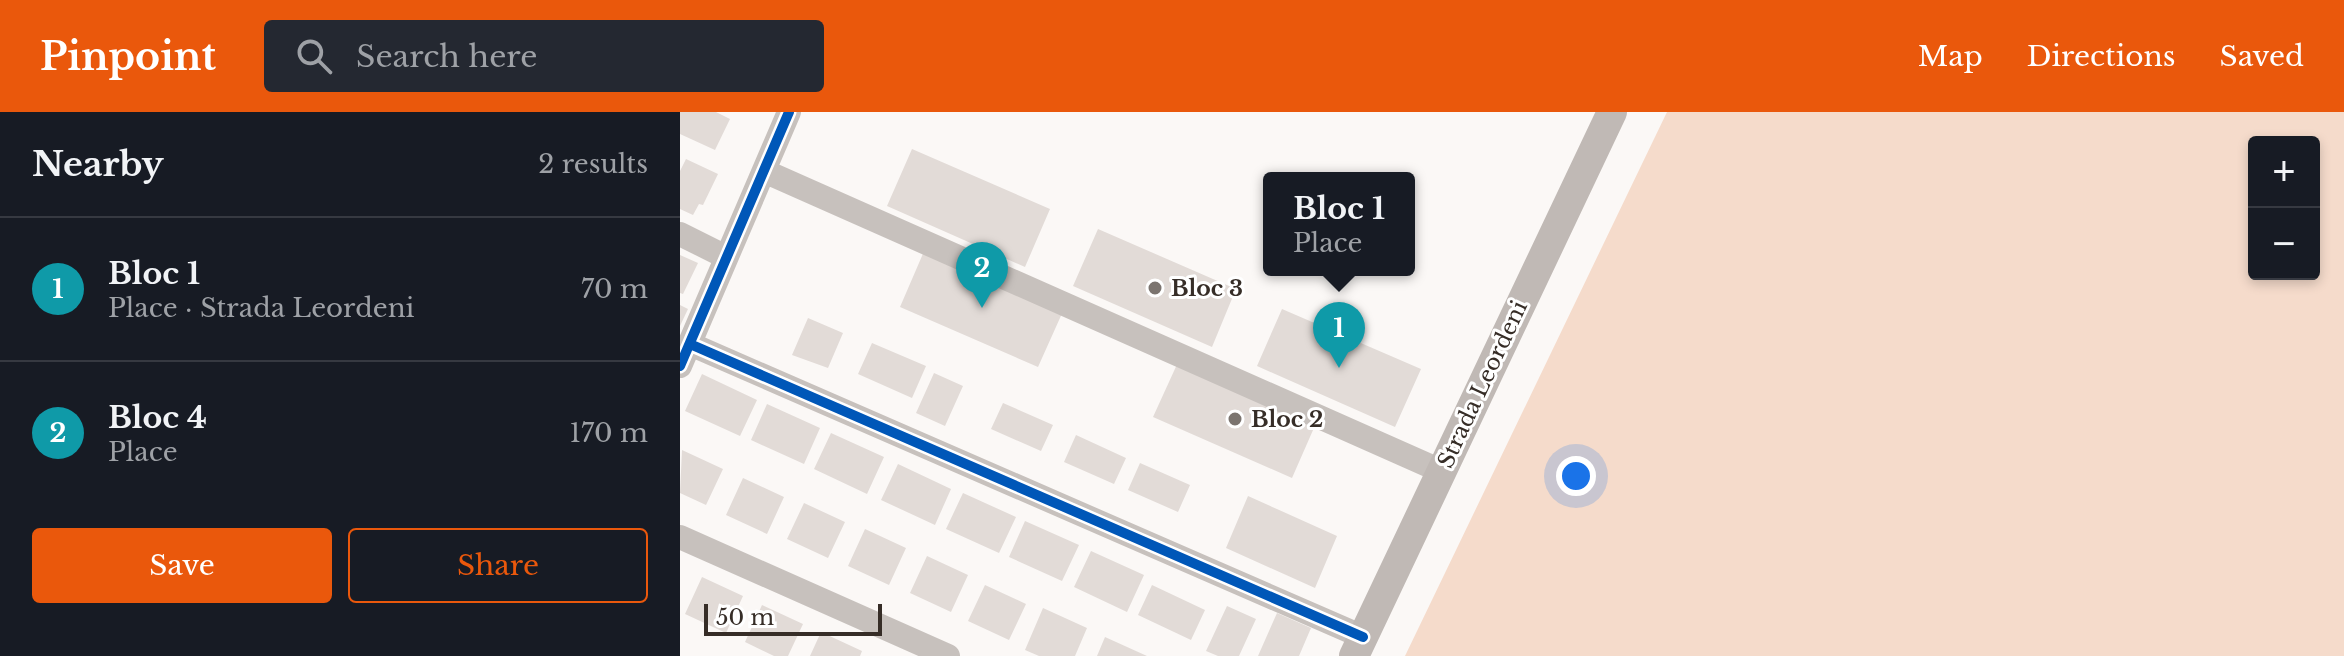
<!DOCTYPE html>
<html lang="en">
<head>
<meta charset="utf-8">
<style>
	body { margin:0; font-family:"Libre Baskerville",serif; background:#242831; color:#f1f3f6 }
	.controls { position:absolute; right:24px; top:24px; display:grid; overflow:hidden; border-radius:8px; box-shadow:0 4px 12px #0003 }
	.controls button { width:72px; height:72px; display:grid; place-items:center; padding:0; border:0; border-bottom:2px solid #363941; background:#171b24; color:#f1f3f6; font:40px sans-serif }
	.scale { position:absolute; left:24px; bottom:20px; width:178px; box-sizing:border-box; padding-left:8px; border:4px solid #362d27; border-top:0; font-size:22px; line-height:28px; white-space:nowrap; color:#362d27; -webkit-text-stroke:6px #fff; paint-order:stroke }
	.you { position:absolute; left:896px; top:364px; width:28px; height:28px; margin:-20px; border:6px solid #fff; border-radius:50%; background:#1a73e8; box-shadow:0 0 0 12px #1a73e833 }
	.badge { display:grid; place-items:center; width:52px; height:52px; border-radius:50%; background:#ea580c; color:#fff; font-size:26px; font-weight:700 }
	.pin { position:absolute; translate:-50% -66px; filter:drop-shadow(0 2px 4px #0008) }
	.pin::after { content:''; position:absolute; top:42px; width:28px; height:24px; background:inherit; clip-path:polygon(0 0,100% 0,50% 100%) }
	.popup { position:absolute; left:583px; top:60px; width:152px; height:104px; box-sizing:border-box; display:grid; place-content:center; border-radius:8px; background:#171b24; filter:drop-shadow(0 2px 6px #0005); font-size:26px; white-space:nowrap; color:#9ea1a6 }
	.popup b { font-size:30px; color:#f1f3f6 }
	.popup::after { content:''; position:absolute; left:50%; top:100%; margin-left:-16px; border:16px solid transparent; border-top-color:#171b24 }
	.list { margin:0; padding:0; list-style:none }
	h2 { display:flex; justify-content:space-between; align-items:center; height:104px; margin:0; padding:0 32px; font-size:34px }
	h2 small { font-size:26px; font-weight:400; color:#9ea1a6 }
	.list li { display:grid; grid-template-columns:52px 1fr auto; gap:24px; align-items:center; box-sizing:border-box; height:144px; padding:0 32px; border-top:2px solid #363941 }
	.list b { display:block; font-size:30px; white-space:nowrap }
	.list p { margin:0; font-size:26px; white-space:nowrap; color:#9ea1a6 }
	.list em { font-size:26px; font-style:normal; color:#9ea1a6 }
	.actions { display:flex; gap:16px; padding:24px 32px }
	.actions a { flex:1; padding:18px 0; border:2px solid #ea580c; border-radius:8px; text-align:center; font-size:28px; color:#ea580c }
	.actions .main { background:#ea580c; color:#fff }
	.icon { flex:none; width:44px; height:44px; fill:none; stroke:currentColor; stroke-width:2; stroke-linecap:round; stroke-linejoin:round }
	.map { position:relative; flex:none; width:1664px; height:544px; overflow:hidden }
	header { display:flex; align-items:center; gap:48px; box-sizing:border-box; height:112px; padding:0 40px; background:#ea580c; color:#fff }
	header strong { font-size:38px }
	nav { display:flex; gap:44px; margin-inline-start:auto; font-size:28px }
	.search { width:560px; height:72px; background:#242831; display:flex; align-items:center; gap:20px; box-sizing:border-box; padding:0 28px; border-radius:8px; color:#9ea1a6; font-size:30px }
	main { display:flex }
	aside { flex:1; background:#171b24 }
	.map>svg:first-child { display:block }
	.green { fill:#f5dbcb; fill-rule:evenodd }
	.building { fill:#e2dbd7 }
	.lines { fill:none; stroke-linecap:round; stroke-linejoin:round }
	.minor { stroke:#c7c1bd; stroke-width:24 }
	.major { stroke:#c0b9b5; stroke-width:30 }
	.cycleway-casing { stroke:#fff; stroke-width:15 }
	.cycleway { stroke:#0057b8; stroke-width:10 }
	.poi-dot { fill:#7b746f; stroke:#fff; stroke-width:3 }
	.labels { text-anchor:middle; stroke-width:6; stroke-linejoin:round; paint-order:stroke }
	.poi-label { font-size:22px; font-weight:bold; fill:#362d27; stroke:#fff; text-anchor:start }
	.street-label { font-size:22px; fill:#362d27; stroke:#fff }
</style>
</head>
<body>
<header>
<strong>Pinpoint</strong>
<div class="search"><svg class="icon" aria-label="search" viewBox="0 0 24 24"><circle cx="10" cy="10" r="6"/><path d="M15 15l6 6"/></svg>Search here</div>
<nav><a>Map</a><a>Directions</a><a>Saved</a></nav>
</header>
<main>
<aside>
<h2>Nearby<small>2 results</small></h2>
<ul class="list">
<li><span class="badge" style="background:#0f9aa8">1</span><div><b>Bloc 1</b><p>Place · Strada Leordeni</p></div><em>70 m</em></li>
<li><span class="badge" style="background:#0f9aa8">2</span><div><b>Bloc 4</b><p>Place</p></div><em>170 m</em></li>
</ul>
<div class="actions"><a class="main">Save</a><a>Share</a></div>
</aside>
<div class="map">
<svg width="1664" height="544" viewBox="0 0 1664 544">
	<rect width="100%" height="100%" fill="#fbf8f6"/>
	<path class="green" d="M987,0H1664V544H725ZM1574,30H1634V162H1574Z"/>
	<path class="building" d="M0,0H36L50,7L35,38L0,22Z
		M232,37L370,97L345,155L207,94Z
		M6,47L38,62L23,93L19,92L13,103L0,97V59Z
		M418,117L556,177L532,235L393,174Z
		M245,137L384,197L358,255L220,195Z
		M0,143L18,151L3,182L0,181Z
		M0,193L8,197L0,214Z
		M602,197L741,257L715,315L577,254Z
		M128,206L163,221L148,256L112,243Z
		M192,231L246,254L232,286L178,262Z
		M499,248L637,309L612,366L473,305Z
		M254,261L283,274L265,314L236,301Z
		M22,262L77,288L60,324L5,299Z
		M323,291L373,313L361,339L311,317Z
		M87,292L140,316L124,352L71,328Z
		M151,321L204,345L187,382L134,357Z
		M396,323L446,346L434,372L384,350Z
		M2,338L43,357L26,393L0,381Z
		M460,351L510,373L498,400L448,378Z
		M218,352L271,377L255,413L201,388Z
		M63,366L104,385L87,422L46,403Z
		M283,381L336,405L319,441L266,417Z
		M568,384L657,424L635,476L546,436Z
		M124,391L165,410L148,446L107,427Z
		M345,409L399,433L382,469L329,445Z
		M185,417L226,436L209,473L168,454Z
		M411,439L464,463L447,500L394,475Z
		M247,444L288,463L271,500L230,481Z
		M22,465L63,484L46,521L5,502Z
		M305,473L346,492L329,528L288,509Z
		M472,473L525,498L511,528L458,503Z
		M82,493L123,512L108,544H94L65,530Z
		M547,494L576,507L559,544H538L526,539Z
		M363,496L407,516L395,544H359L345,538Z
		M597,501L631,516L619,544H578Z
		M141,520L182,539L180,544H130Z
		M425,525L467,544H417Z"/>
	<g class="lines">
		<path class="minor" d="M84,59L761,359
			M0,122L46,145
			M10,232L683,525
			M0,254L109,0
			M0,425L268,544"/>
		<path class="major" d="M674,544L932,0"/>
		<g class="cycleway-casing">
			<path id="cycleway" d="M10,232L683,525
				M0,254L109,0"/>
		</g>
		<use href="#cycleway" class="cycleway"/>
	</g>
	<g class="poi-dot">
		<circle cx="475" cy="176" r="8"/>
		<circle cx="555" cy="307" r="8"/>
	</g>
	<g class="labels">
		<g class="poi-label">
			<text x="491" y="184">Bloc 3</text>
			<text x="571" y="315">Bloc 2</text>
		</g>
		<g class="street-label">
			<text transform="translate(802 272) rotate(-65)" y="8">Strada Leordeni</text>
		</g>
	</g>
</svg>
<div class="controls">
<button>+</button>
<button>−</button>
</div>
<div class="scale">50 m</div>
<div class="you"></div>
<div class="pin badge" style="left:659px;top:256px;background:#0f9aa8">1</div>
<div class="popup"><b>Bloc 1</b>Place</div>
<div class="pin badge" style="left:302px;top:196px;background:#0f9aa8">2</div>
</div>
</main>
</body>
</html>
